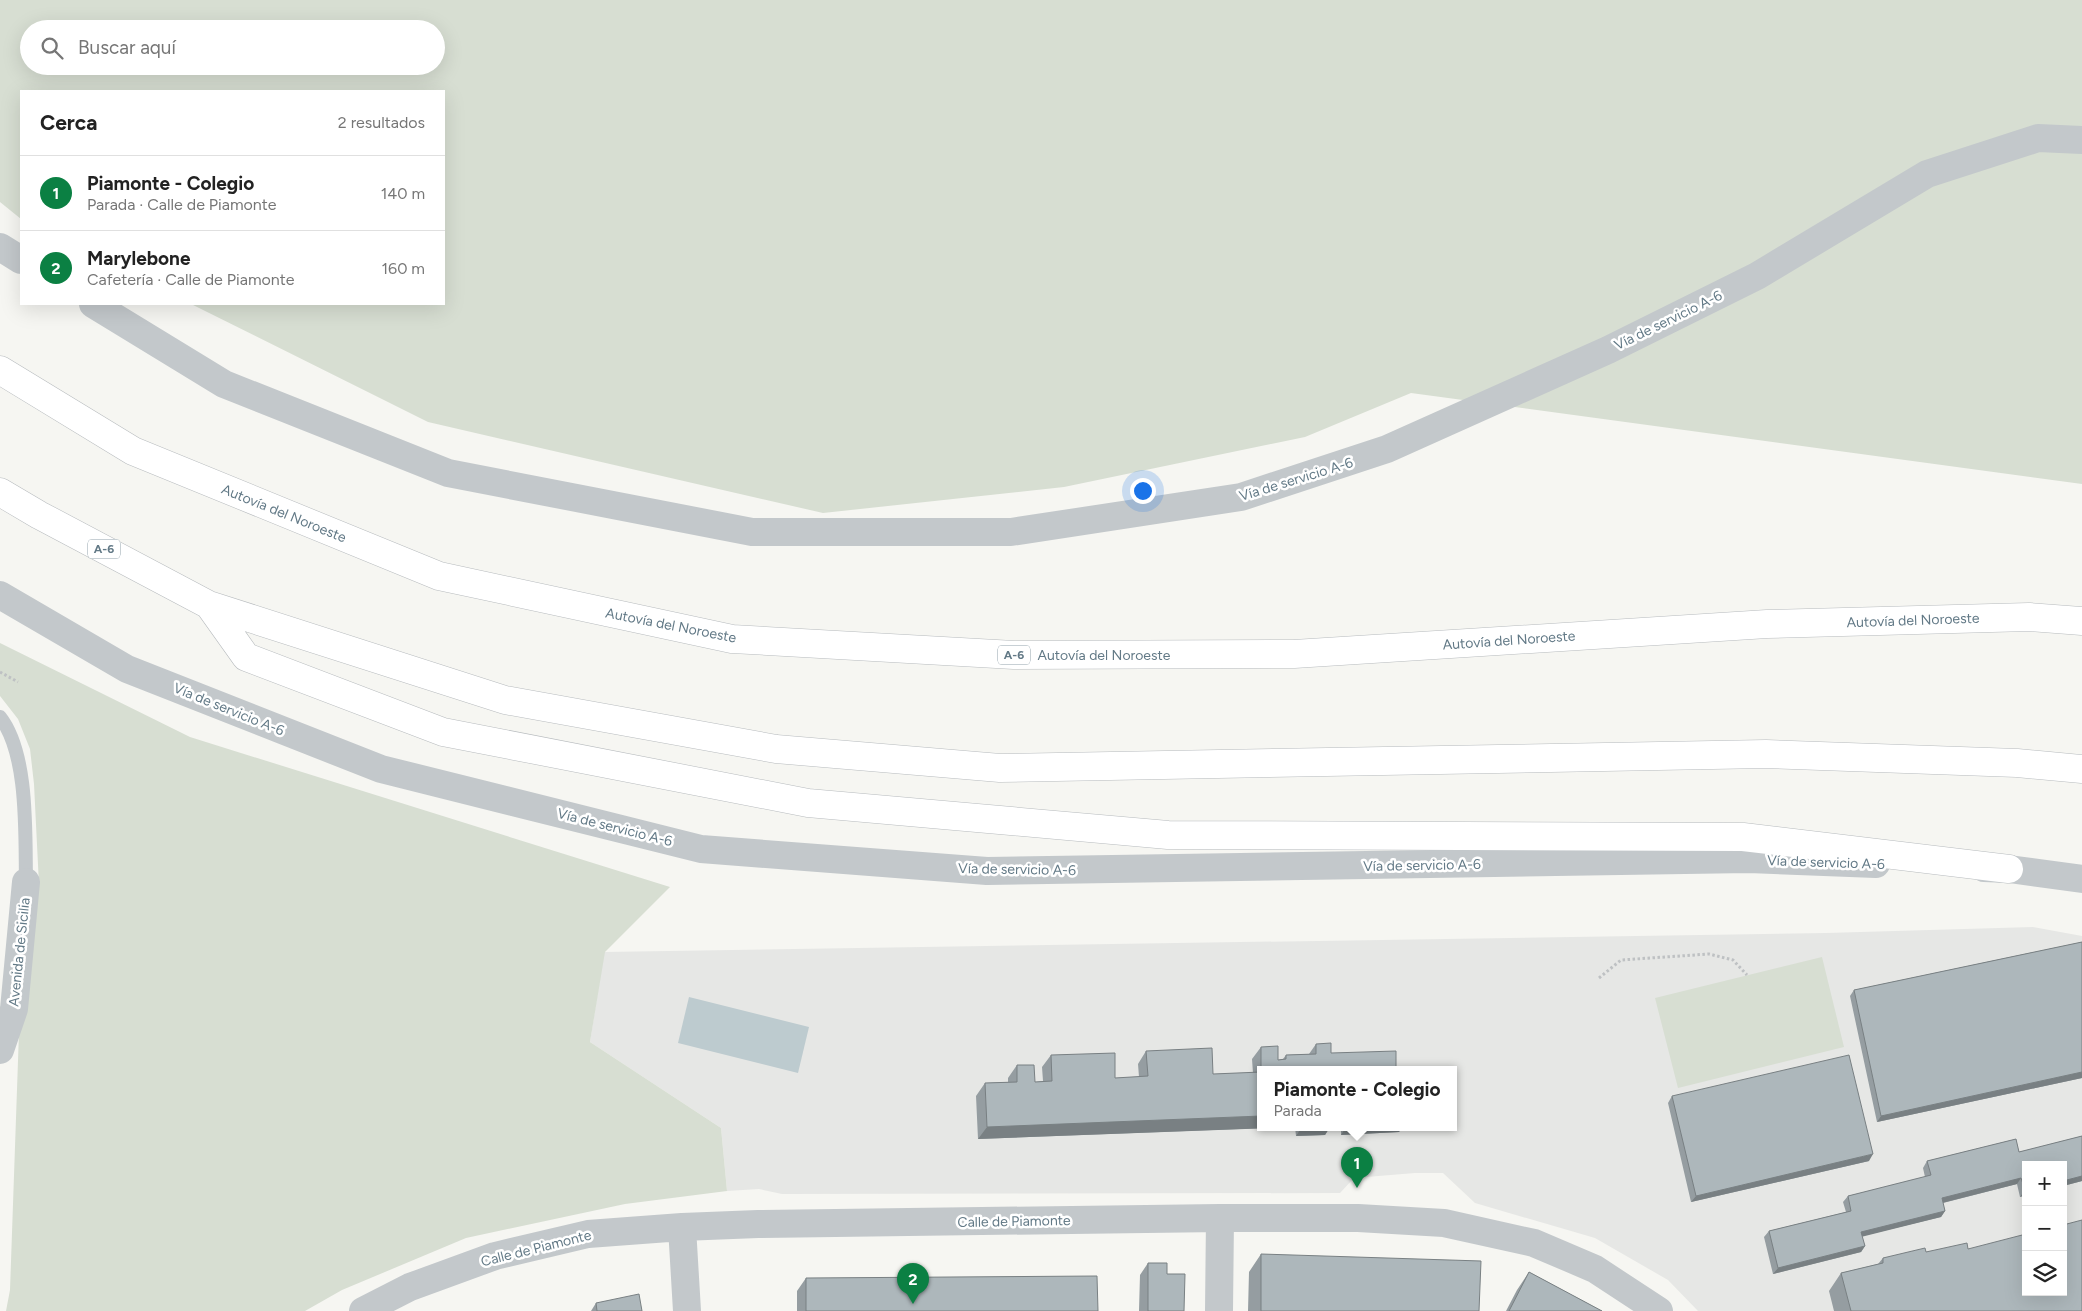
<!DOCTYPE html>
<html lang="es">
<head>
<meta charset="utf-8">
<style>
	body { margin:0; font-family:Figtree,sans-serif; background:#f6f6f6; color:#222 }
	.controls { position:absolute; right:15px; bottom:15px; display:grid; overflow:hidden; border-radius:0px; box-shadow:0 5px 20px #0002 }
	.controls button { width:45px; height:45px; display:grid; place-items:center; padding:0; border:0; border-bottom:1px solid #e0e0e0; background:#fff; color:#222; font:25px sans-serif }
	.you { position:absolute; left:1142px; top:490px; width:18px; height:18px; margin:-12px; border:4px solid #fff; border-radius:50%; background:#1a73e8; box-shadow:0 0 0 8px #1a73e833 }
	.badge { display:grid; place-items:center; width:32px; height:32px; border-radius:50%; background:#0b8043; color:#fff; font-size:16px; font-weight:700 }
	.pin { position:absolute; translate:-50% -41px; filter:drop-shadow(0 1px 2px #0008) }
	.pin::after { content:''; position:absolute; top:26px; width:18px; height:15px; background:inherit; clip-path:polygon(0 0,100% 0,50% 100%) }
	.popup { position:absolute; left:1257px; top:1066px; width:200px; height:65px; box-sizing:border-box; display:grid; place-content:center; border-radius:0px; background:#fff; filter:drop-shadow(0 1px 4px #0005); font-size:16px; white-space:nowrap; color:#767676 }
	.popup b { font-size:19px; color:#222 }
	.popup::after { content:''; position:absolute; left:50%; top:100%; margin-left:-10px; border:10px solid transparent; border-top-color:#fff }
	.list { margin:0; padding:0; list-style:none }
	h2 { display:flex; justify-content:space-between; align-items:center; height:65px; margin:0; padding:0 20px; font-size:21px }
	h2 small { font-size:16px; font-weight:400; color:#767676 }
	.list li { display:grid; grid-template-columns:32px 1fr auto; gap:15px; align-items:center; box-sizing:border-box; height:75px; padding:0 20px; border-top:1px solid #e0e0e0 }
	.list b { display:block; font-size:19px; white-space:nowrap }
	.list p { margin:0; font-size:16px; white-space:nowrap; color:#767676 }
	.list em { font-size:16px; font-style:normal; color:#767676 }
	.icon { flex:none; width:28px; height:28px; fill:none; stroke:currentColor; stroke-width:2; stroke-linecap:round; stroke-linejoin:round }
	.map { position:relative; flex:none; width:2082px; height:1311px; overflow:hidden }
	.search { position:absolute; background:#fff; box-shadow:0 5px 20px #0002; left:20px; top:20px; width:425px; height:55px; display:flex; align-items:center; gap:12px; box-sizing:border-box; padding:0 18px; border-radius:28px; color:#767676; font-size:19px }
	.panel { position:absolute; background:#fff; box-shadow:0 5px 20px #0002; left:20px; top:90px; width:425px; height:215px; border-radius:0px }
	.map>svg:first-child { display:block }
	.built { fill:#e6e7e5; fill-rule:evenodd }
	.green { fill:#d7ded2; fill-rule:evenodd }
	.water { fill:#bdcbcf }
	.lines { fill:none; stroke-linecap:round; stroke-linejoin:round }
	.motorway-casing { stroke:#b7bbbe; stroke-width:29 }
	.path { stroke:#bec1c3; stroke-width:3; stroke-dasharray:2.5 2.5; stroke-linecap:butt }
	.service { stroke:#c3c8cb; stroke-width:14 }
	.minor { stroke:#c3c8cb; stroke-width:28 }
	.motorway { stroke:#fff; stroke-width:28 }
	.wall { fill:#959da1 }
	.shaded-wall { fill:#798083 }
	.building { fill:#adb7bb; stroke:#798083 }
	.labels { text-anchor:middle; stroke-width:5; stroke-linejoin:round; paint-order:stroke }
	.shield { fill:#fff; stroke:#91a1aa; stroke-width:1 }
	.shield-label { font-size:12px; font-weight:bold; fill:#627986 }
	.street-label { font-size:14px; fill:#627986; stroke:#fff }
</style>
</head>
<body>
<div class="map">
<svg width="2082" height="1311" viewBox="0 0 2082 1311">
	<rect width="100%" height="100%" fill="#f6f6f2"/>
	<path class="built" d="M2033,927L2082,936V1311H1698L1668,1280L1595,1238L1475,1203L1443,1173H1415L1354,1178L1340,1193L782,1194L759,1189L727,1191L721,1128L590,1042L604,952L1826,933ZM1261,1069H1453V1127H1261ZM2026,1165H2063V1292H2026Z"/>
	<path class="green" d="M0,0H2082V484L1411,393L1305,437L1064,487L823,513L428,422L191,304H444V91H21V219L0,202ZM29,29H436V66H29Z
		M0,643L190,737L670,887L605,952L590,1042L721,1128L727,1191L625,1204L466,1238L342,1290L305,1311H6L10,1290L19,1032L39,885L34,784L30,749L18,719L0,696Z
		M1822,957L1844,1047L1678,1088L1655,998Z"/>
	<path class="water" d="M689,997L809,1027L798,1073L678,1043Z"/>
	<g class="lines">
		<g class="motorway-casing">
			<path id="motorway" d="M0,370L133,451L439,576L732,639L1014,655L1294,654L1767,624L2029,617L2082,621
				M0,492L39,515L209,605L505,700L776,749L1000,768L1766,754L2017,763L2082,769
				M209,605L246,657L443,732L808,803L1168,835L1743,837L2009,869"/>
		</g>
		<path class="path" d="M0,672L18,682
			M1599,978L1621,960L1709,954L1733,960L1747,975"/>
		<path class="service" d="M0,717C29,754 25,836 26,882"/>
		<path class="minor" d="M0,247L21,260
			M93,304L224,384L448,473L752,532H1011L1241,497L1387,449L1608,350L1757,276L1927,174L2038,138L2082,140
			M0,595L127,669L381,769L701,849L987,871L1749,859L1876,864
			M1984,868L2009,869L2082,879
			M0,1050L14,1009L26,882
			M682,1227L687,1311
			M363,1311L410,1287L495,1256L588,1234L682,1227L758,1224L1220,1218H1358L1444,1223L1534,1243L1595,1269L1659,1311
			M1219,1311L1220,1218"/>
		<use href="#motorway" class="motorway"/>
	</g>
	<path class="wall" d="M2082,942V1078L1877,1122L1850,996L1854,990Z
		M1316,1044L1331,1053L1396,1069H1261V1127H1330L1325,1135L1296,1136L1295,1127L978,1139L976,1096L985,1083L1008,1082V1078L1017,1065L1035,1082L1043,1081L1042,1067L1051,1055L1115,1078L1139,1077L1138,1064L1146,1051L1213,1074L1253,1073L1252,1059L1261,1047L1278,1060L1283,1059L1286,1055L1309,1054Z
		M1672,1096L1869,1161L1691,1202L1668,1103Z
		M1341,1127H1402L1399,1132L1341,1135Z
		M2082,1136V1181L2063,1186V1165H2026V1195L2020,1197L2017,1184L1943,1203L1945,1211L1941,1217L1862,1236L1865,1246L1861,1252L1773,1274L1764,1237L1769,1231L1846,1212L1843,1202L1848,1196L1925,1177L1923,1168L1927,1161L2016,1139L2019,1152Z
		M1968,1249L2082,1311H1834L1829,1291L1841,1273L1878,1264L1883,1258L1926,1252Z
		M1261,1254L1479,1311H1248L1249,1272Z
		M1148,1263L1167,1274L1184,1311H1139L1140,1275Z
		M1529,1272L1602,1311H1506L1517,1290Z
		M806,1278L1098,1311H797V1291Z
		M596,1303L642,1311H591Z"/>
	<path class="shaded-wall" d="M2082,1072V1078L1877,1122L1881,1116Z
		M1261,1116V1127H1296L978,1139L987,1127Z
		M1302,1127H1330L1325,1135L1296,1136Z
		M1346,1127H1402L1399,1132L1341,1135Z
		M1873,1154L1869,1161L1691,1202L1696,1196Z
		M2082,1176V1181L2063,1186V1181Z
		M2021,1178L2017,1184L1938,1204L1942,1198Z
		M2025,1190H2026V1195L2020,1197Z
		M1945,1211L1941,1217L1857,1238L1861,1232Z
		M1865,1246L1861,1252L1773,1274L1778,1268Z"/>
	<path class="building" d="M2082,942V1072L1881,1116L1854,990Z
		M1331,1043V1053L1396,1051V1069H1261V1047L1278,1046V1060L1286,1059V1055L1316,1054V1044Z
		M1212,1048L1213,1074L1261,1072V1116L987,1127L985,1083L1017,1082V1065H1034L1035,1082L1052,1081L1051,1055L1115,1053V1078L1148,1076L1146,1051Z
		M1849,1055L1873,1154L1696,1196L1672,1096Z
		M2082,1136V1176L2063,1181V1165H2026V1190H2025L2021,1178L1942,1198L1945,1211L1861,1232L1865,1246L1778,1268L1769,1231L1851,1211L1848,1196L1931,1175L1927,1161L2016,1139L2019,1152Z
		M2082,1220V1311H1851L1841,1273L1883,1263V1258L1925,1248L1926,1252L1967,1243L1968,1249L2026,1234V1292H2063V1225Z
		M1261,1254L1481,1261L1479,1311H1261Z
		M1148,1263H1167V1274H1185L1184,1311H1148Z
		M1529,1272L1602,1311H1509Z
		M1097,1276L1098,1311H806V1278Z
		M639,1294L642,1311H597L596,1303Z"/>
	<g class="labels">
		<g class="shield">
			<rect x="88" y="539.5" width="32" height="19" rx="4"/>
			<rect x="998" y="645.5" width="32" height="19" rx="4"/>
		</g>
		<g class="shield-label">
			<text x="104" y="553">A-6</text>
			<text x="1014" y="659">A-6</text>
		</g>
		<g class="street-label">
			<text transform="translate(1668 320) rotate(-26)" y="5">Vía de servicio A-6</text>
			<text transform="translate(1296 479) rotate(-17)" y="5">Vía de servicio A-6</text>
			<text transform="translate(284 513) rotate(22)" y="5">Autovía del Noroeste</text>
			<text transform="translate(1913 620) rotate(-2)" y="5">Autovía del Noroeste</text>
			<text transform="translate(671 625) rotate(11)" y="5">Autovía del Noroeste</text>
			<text transform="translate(1509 640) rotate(-4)" y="5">Autovía del Noroeste</text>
			<text x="1104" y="660">Autovía del Noroeste</text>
			<text transform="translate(229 709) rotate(22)" y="5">Vía de servicio A-6</text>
			<text transform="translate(615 827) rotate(14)" y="5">Vía de servicio A-6</text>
			<text transform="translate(1826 862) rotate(2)" y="5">Vía de servicio A-6</text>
			<text transform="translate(1422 865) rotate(-1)" y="5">Vía de servicio A-6</text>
			<text transform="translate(1017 869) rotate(1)" y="5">Vía de servicio A-6</text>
			<text transform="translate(19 952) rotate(-84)" y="5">Avenida de Sicilia</text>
			<text transform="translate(1014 1221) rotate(-1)" y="5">Calle de Piamonte</text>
			<text transform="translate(536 1248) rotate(-14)" y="5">Calle de Piamonte</text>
		</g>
	</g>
</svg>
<div class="controls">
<button>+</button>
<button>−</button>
<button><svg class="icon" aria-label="layers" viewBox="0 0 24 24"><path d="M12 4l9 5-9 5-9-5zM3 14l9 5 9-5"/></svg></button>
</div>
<div class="you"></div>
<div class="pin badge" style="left:1357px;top:1188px">1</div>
<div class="popup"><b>Piamonte - Colegio</b>Parada</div>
<div class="pin badge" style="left:913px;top:1304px">2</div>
<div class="search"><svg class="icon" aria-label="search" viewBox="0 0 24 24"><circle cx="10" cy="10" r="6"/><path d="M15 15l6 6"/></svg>Buscar aquí</div>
<section class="panel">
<h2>Cerca<small>2 resultados</small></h2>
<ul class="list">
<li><span class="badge">1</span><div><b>Piamonte - Colegio</b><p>Parada · Calle de Piamonte</p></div><em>140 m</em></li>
<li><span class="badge">2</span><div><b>Marylebone</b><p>Cafetería · Calle de Piamonte</p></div><em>160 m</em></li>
</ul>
</section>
</div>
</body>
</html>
